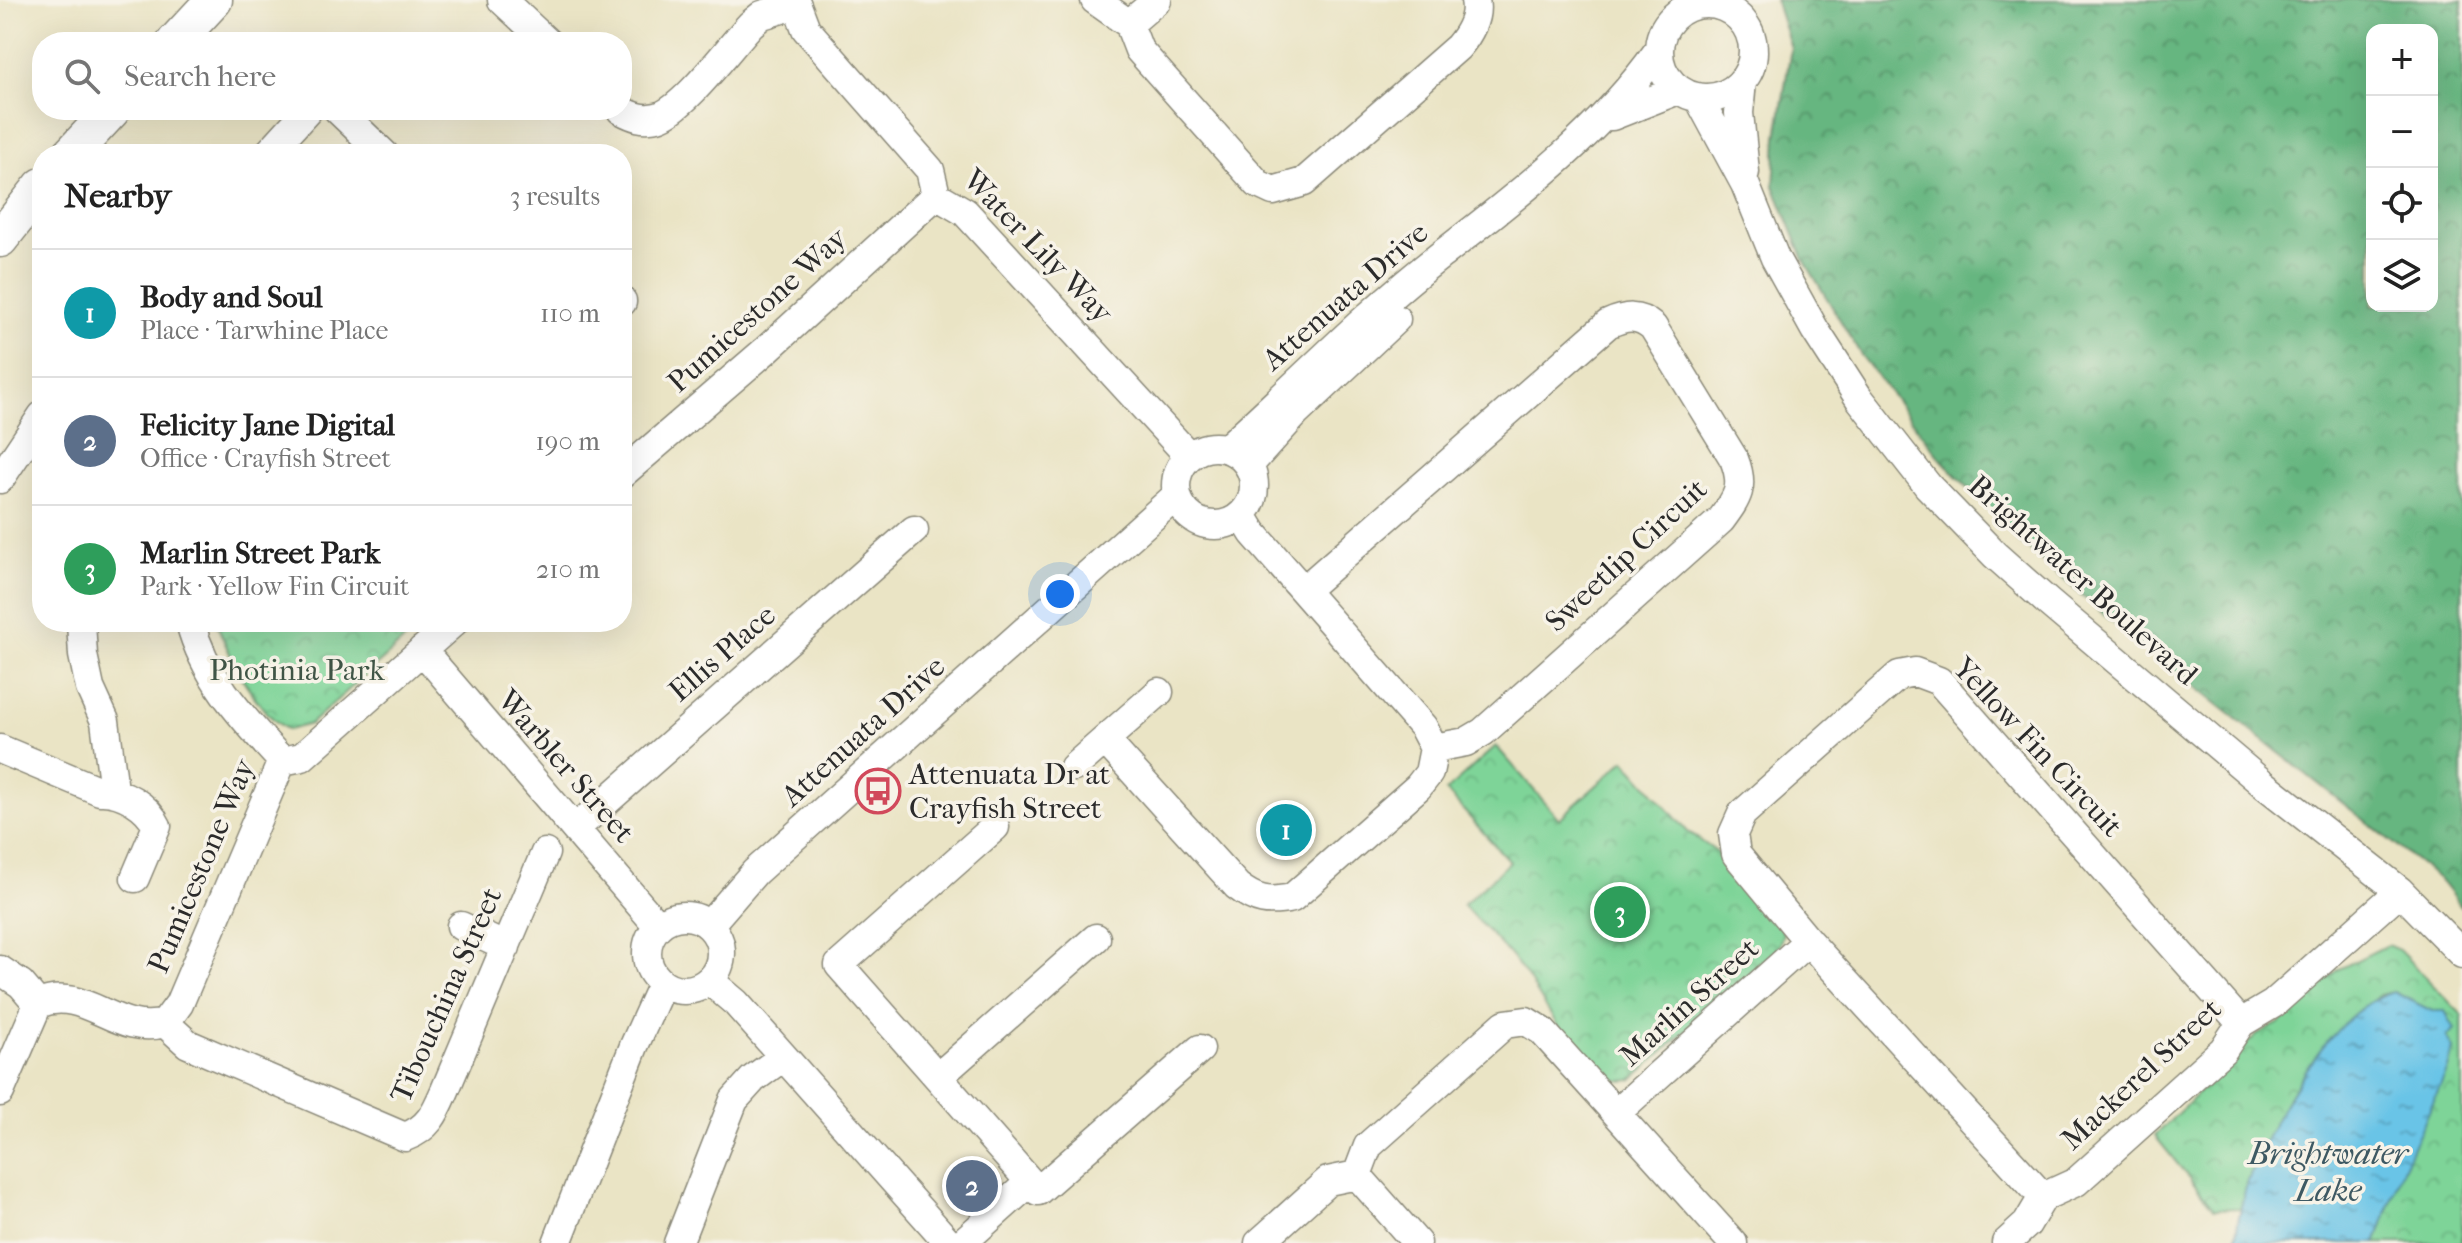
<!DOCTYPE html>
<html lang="en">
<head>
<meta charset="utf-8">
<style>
	body { margin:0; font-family:"IM FELL French Canon",serif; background:#f2f2f2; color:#222 }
	.controls { position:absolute; right:24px; top:24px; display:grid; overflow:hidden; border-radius:16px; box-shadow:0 8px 32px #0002 }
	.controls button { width:72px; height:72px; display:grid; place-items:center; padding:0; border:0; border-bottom:2px solid #e0e0e0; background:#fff; color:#222; font:40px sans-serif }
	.you { position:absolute; left:1060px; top:594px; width:28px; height:28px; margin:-20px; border:6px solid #fff; border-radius:50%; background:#1a73e8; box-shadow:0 0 0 12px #1a73e833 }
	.badge { display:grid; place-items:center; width:52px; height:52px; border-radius:50%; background:#b45309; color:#fff; font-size:26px; font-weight:700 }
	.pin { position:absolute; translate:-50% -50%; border:4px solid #fff; box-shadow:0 2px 8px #0006 }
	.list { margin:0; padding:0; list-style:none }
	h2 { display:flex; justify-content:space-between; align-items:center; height:104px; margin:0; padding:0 32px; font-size:34px }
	h2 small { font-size:26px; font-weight:400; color:#767676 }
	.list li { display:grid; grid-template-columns:52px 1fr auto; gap:24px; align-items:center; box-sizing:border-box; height:128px; padding:0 32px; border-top:2px solid #e0e0e0 }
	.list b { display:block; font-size:30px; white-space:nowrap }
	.list p { margin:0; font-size:26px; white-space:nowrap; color:#767676 }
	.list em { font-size:26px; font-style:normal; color:#767676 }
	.icon { flex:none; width:44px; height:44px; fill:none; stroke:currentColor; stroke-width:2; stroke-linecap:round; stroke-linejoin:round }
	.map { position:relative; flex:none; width:2462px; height:1243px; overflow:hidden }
	.search { position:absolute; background:#fff; box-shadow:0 8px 32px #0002; left:32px; top:32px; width:600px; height:88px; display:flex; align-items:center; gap:20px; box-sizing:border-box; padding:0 28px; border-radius:32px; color:#767676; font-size:30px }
	.panel { position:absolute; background:#fff; box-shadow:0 8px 32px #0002; left:32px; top:144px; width:600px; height:488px; border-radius:32px }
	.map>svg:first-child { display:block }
	.forest { fill:url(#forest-crowns); stroke:#487056; stroke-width:2; fill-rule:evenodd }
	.park { fill:url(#park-crowns); stroke:#548062; stroke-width:2 }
	.water { fill:url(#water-ripples); stroke:#4a7889; stroke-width:2 }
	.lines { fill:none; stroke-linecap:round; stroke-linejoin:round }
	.minor-casing { stroke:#8a8878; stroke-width:31 }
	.major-casing { stroke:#8a8878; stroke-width:39 }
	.minor { stroke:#fff; stroke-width:28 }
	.major { stroke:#fff; stroke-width:36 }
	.labels { text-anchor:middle; stroke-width:7; stroke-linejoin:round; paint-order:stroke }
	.street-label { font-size:30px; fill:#2b2b2b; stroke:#f7f3e8 }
	.park-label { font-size:30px; fill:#405546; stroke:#f7f3e8 }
	.poi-label { font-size:30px; fill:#2b2b2b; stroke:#f7f3e8; text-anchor:start }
	.water-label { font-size:32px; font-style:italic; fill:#3e5963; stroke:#f7f3e8 }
</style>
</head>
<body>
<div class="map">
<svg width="2462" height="1243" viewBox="0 0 2462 1243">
	<defs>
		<pattern id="forest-crowns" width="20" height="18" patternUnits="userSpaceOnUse" patternTransform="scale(2)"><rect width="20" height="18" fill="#66b680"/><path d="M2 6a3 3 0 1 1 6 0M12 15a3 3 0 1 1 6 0" fill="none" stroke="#549469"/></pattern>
		<pattern id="park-crowns" width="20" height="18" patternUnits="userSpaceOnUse" patternTransform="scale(2)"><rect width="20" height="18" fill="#7ed498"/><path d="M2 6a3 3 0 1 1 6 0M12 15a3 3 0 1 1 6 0" fill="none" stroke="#6db683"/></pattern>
		<pattern id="water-ripples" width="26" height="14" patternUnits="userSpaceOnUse" patternTransform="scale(2)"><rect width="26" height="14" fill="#69c4e7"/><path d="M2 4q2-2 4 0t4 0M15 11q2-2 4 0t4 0" fill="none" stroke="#579fbb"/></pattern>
	</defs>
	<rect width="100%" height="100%" fill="#f7f3e8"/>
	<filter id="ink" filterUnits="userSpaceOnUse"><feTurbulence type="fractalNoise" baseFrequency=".0125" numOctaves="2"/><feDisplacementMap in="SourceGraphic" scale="16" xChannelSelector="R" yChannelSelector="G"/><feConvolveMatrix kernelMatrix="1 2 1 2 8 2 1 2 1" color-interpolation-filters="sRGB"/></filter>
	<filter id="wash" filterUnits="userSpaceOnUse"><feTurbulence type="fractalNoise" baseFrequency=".006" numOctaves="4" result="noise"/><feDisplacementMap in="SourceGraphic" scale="32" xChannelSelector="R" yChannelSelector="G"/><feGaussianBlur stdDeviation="1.8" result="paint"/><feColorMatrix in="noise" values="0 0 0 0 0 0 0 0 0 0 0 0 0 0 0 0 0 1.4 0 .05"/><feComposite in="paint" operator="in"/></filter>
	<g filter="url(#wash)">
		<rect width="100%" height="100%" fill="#eae4c5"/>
		<path class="forest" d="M1775,0H2462V908L2439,879L2107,617L2018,540L1942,460L1861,355L1804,260L1774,186L1777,137L1791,48ZM2372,30H2432V306H2372Z"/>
		<path class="park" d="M216,622H425L310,724L289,730C255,713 230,656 216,622Z
			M1496,746L1559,819L1625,760L1687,831L1725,858L1777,919L1783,933L1778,949L1631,1080C1586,1090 1547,1005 1525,974C1507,949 1483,927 1463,905L1510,862L1446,791Z
			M2387,945L2399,950L2462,1015V1243H2376L2399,1178L2432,1011L2394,992L2379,995L2314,1059L2253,1166L2242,1208L2214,1209L2155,1136L2257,1034L2278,1024L2339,969Z"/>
		<path class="water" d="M2394,992L2432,1011H2445L2455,1029L2447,1037L2453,1049L2448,1069L2399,1178L2376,1243H2235C2238,1218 2244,1188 2254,1165C2276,1113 2336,1005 2394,992Z"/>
	</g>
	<g filter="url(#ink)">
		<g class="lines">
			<g class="minor-casing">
				<path id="minor" d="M502,0L547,42
					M795,0L806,29L930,170L936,195L965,212L1189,456
					M1095,0L1129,24L1139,50L1258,184L1273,191L1304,182L1458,47C1469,34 1479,18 1475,0
					M1659 51a47 47 0 1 1 94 0a47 47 0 1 1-94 0Z
					M1129,24L1157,0
					M1742,81L1739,113L1745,172
					M1698,97L1745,184L1775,258L1815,330L1859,398L1928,486L1995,555L2049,603L2261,782L2400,891L2462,954
					M338,110L384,154
					M621,110C634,117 643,120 657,117C684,110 730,46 751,24L762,15L795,5
					M1612,116L1678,90
					M268,154L308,110
					M622,302V301
					M1176 486a39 39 0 1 1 78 0a39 39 0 1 1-78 0Z
					M1227,448C1298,384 1365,314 1441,255C1518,195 1601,132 1658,51
					M1249,465L1295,414L1396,319
					M622,474L766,350L936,195
					M0,479L42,416
					M1242,515L1253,533L1423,727L1434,748L1466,742L1483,732L1721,520C1738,497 1745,487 1734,459L1653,327C1638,314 1626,316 1608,324L1304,590
					M81,622L83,655L90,688L105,721L114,790
					M190,622C205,679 243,718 282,761
					M422,650L658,926
					M1105,740L1237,886C1256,901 1268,903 1292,898L1418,787L1429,773L1434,748
					M0,749L100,791C122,790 148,806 157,826L135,878
					M1074,767L1159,692
					M995,827L839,965L1038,1191L1200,1049
					M576,828L914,530
					M647 953a37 37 0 1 1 74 0a37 37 0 1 1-74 0Z
					M709,925L755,872L1176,496
					M461,926L506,947
					M0,970L21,984L38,1004
					M710,981L736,1003L949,1243
					M165,1023L188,1044L405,1137C430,1128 436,1111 446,1088L545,853
					M165,1023L179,1004L282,761L302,757L454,622
					M938,1077L1096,938
					M0,1092L38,1004C86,984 115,1037 165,1023
					M1616,1113L1808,941
					M1357,1175L1417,1243
					M2043,1197L1808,941L1736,854L1733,834L1742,814L1899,675L1915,672L1939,681L2241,1023
					M557,1243L634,1046L662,984
					M678,1243L734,1100L753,1079L783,1057
					M962,1243L1030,1182
					M1259,1243L1328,1181L1357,1175L1368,1146L1505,1024L1526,1021L1542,1031L1733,1243
					M2006,1243L2027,1224L2043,1197L2076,1182L2223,1050L2241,1023L2273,1004L2400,891"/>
			</g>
			<g class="major-casing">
				<path id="major" d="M175,42L214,0
					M71,154L112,110
					M0,239L42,186"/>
			</g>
			<use href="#minor" class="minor"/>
			<use href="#major" class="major"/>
		</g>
	</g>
	<defs>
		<g id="bus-ring" transform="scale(2.3)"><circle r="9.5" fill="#f7f3e8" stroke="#d1495b" stroke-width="1.5"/><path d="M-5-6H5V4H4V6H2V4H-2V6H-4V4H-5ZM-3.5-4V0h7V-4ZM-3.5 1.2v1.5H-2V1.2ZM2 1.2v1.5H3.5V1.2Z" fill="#d1495b"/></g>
	</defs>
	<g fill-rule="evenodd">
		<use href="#bus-ring" x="878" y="791"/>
	</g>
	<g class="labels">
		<g class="street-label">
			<text transform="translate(1038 246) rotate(46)" y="10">Water Lily Way</text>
			<text transform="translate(1345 296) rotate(-41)" y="10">Attenuata Drive</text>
			<text transform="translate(757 310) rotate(-42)" y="10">Pumicestone Way</text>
			<text transform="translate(1626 555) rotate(-43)" y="10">Sweetlip Circuit</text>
			<text transform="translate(2083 580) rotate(42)" y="10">Brightwater Boulevard</text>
			<text transform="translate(722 653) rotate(-41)" y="10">Ellis Place</text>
			<text transform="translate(863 731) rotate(-42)" y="10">Attenuata Drive</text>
			<text transform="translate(2038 747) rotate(47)" y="10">Yellow Fin Circuit</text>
			<text transform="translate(566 766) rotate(49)" y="10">Warbler Street</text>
			<text transform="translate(201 866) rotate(-67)" y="10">Pumicestone Way</text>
			<text transform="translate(446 995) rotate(-66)" y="10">Tibouchina Street</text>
			<text transform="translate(1689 1002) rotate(-42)" y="10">Marlin Street</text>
			<text transform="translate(2141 1074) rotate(-43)" y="10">Mackerel Street</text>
		</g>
		<g class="park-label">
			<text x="297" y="680">Photinia Park</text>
		</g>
		<g class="poi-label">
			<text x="909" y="784">Attenuata Dr at<tspan x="909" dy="34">Crayfish Street</tspan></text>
		</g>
		<g class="water-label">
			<text x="2328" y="1164">Brightwater<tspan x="2328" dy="37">Lake</tspan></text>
		</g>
	</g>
</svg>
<div class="controls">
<button>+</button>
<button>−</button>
<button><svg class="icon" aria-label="locate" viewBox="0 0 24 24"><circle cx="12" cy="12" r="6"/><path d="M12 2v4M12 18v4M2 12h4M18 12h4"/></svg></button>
<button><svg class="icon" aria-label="layers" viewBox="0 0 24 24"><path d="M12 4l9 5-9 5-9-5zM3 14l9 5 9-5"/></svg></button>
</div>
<div class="you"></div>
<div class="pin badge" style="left:1286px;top:830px;background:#0f9aa8">1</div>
<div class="pin badge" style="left:972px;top:1186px;background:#5c6f8a">2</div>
<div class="pin badge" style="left:1620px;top:912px;background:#2e9e5b">3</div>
<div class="search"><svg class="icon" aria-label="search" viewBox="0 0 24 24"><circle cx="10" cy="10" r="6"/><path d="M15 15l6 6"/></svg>Search here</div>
<section class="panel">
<h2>Nearby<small>3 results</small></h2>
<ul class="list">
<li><span class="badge" style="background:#0f9aa8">1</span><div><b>Body and Soul</b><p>Place · Tarwhine Place</p></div><em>110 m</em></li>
<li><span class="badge" style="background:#5c6f8a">2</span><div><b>Felicity Jane Digital</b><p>Office · Crayfish Street</p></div><em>190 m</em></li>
<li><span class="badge" style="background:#2e9e5b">3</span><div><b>Marlin Street Park</b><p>Park · Yellow Fin Circuit</p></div><em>210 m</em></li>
</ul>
</section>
</div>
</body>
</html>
